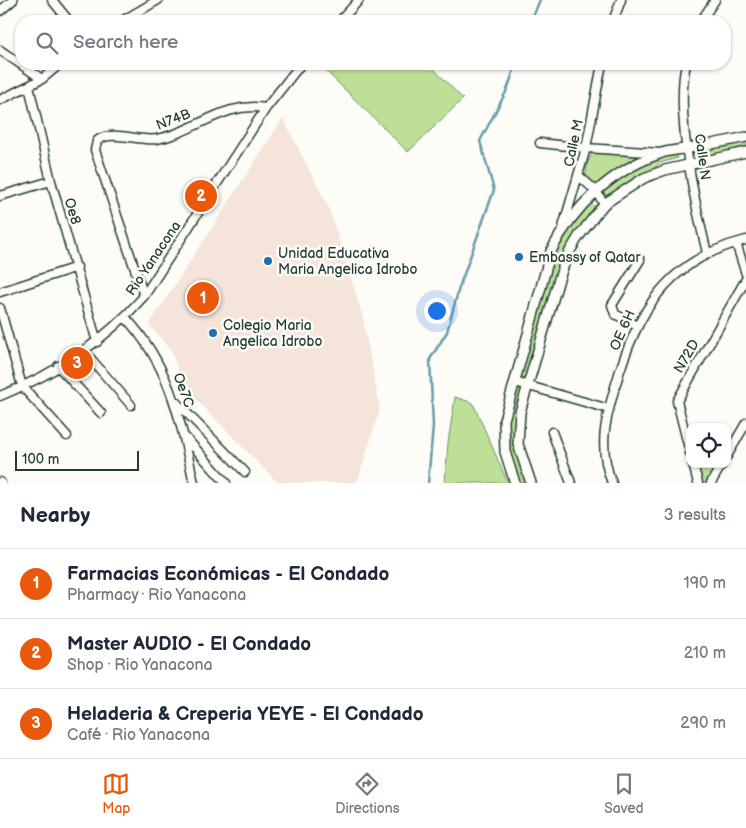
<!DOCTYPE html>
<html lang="en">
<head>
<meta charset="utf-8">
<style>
	body { margin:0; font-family:"Balsamiq Sans",sans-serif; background:#f2f2f3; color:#1f2937 }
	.controls { position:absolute; right:15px; bottom:15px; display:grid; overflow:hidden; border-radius:10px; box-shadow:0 1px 4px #0004 }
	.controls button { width:45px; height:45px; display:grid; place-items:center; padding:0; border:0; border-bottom:1px solid #e0e1e3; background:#fff; color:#1f2937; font:25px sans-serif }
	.scale { position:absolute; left:15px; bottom:12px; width:124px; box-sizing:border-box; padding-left:5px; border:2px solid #1f3d34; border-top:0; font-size:14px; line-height:18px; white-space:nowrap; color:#1f3d34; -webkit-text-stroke:4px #fdfcf7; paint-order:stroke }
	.you { position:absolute; left:436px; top:310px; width:18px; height:18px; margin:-12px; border:4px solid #fff; border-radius:50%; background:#1a73e8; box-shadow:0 0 0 8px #1a73e833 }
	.badge { display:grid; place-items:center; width:32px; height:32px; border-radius:50%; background:#ea580c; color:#fff; font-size:16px; font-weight:700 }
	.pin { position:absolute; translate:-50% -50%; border:2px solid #fff; box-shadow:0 1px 5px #0006 }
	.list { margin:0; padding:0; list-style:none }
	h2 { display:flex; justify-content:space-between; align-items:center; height:65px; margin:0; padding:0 20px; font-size:21px }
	h2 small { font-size:16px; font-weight:400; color:#747a83 }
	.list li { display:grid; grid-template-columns:32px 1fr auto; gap:15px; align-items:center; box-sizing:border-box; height:70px; padding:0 20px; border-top:1px solid #e0e1e3 }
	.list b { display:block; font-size:19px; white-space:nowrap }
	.list p { margin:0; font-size:16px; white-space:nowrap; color:#747a83 }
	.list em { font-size:16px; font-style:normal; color:#747a83 }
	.icon { flex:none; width:28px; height:28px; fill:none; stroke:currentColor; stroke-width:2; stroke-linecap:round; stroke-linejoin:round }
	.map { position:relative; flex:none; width:746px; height:483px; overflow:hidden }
	.search { position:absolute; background:#fff; box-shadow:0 1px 4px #0004; left:15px; right:15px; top:15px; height:55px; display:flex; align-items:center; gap:12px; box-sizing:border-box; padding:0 18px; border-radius:20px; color:#747a83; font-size:19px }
	.sheet { height:275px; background:#fff }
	nav { display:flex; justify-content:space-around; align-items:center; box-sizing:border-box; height:70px; border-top:1px solid #e0e1e3; background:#fff; font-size:14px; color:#747a83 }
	nav a { display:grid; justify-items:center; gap:2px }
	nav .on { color:#ea580c }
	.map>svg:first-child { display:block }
	.built { fill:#f5e4da }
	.green { fill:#bddf98; stroke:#6e8e66 }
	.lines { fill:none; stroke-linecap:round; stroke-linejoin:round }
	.stream { stroke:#669ca9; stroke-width:2.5 }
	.minor-casing { stroke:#1f3d34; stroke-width:11 }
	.tertiary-casing { stroke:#1f3d34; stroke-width:12 }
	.minor { stroke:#fdfcf7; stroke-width:8 }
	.tertiary { stroke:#fdfcf7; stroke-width:9 }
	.poi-dot { fill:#1f6fb2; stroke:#fdfcf7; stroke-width:2 }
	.labels { text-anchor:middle; stroke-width:5; stroke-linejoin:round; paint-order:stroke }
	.street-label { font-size:14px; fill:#1f3d34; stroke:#fdfcf7 }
	.poi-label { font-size:14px; fill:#1f3d34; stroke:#fdfcf7; text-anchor:start }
</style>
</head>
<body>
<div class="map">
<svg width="746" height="483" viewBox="0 0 746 483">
	<rect width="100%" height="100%" fill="#fdfcf7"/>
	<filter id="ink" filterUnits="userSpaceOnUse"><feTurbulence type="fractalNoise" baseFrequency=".02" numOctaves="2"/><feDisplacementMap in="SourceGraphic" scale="10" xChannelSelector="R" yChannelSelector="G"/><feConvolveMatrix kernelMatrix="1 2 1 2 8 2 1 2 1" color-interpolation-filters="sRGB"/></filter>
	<g filter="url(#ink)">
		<path class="built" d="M283,118L329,208L362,314L380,409L357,483H278L182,385L172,352L149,325Z"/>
		<path class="green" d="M327,64H429L463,99L408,152L323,68Z
			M746,141V148L697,158L693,154L696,150Z
			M593,153L634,155L637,160L597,185L586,181C585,173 587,159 593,153Z
			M676,154L678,158L660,163C655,170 618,188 608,196L601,191C624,174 649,160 676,154Z
			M590,202L596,208C553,260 544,316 527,379L519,377L557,246L569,225Z
			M517,385L524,388L514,443L527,483H518C504,440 505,428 517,385Z
			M455,397L473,403L508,483H445L448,443Z
			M693,464H722L711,483H698Z"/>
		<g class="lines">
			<path class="stream" d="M531,21L540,0
				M428,483L433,426L430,359L447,332L459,288L494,190L480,141L507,90L516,64"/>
			<g class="minor-casing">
				<path id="minor" d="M52,0L69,21
					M0,11L13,0
					M122,21L158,0
					M340,21L359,0
					M613,21L621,0
					M701,21L715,0
					M0,50L42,79
					M686,64C675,113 695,204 707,253
					M29,86L51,181L97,342
					M0,100L42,79L60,64
					M540,143L586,148L661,153
					M579,176L596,191L604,204
					M0,196L51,181
					M563,227L586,148L602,64
					M736,243L746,274
					M0,292L77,267
					M144,296L95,150L97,141C111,129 139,142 157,139C196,132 223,101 266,108
					M0,308L22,386L67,436
					M125,317C171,366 180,420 194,483
					M637,326L615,314L612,305L640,260
					M84,351L131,405
					M58,366L101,413
					M515,382L609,409
					M0,396C55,374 105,341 144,296L266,108L301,64
					M176,402L245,472
					M552,432L571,483
					M186,438L226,483
					M690,453L677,401L746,279
					M727,456L746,423
					M693,464L698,483
					M0,482L1,483
					M612,483C598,448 605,421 615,387C636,313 666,260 746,240
					M711,483L722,464"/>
			</g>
			<g class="tertiary-casing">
				<path id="tertiary" d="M515,483L505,452L504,420L551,251C574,206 611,171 659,154C669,150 680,150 689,148C708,145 727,141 746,137
					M531,483L518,444L520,412L559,279L567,256L579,236L604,204L644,178L665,170L746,152"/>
			</g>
			<use href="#minor" class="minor"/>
			<use href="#tertiary" class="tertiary"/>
		</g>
	</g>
	<g class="poi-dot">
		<circle cx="519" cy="257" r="5"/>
		<circle cx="268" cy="261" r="5"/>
		<circle cx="213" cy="333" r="5"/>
	</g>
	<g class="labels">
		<g class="street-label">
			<text transform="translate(173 119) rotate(-21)" y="5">N74B</text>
			<text transform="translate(573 143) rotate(-78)" y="5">Calle M</text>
			<text transform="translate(703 157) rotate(82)" y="5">Calle N</text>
			<text transform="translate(73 211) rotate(74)" y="5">Oe8</text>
			<text transform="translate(153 258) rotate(-56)" y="5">Rio Yanacona</text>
			<text transform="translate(622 330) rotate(-66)" y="5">OE 6H</text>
			<text transform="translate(686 356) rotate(-60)" y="5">N72D</text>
			<text transform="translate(184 390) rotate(70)" y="5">Oe7C</text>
		</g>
		<g class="poi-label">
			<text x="278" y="258">Unidad Educativa<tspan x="278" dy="16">Maria Angelica Idrobo</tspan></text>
			<text x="529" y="262">Embassy of Qatar</text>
			<text x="223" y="330">Colegio Maria<tspan x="223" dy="16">Angelica Idrobo</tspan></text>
		</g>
	</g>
</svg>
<div class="controls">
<button><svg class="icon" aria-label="locate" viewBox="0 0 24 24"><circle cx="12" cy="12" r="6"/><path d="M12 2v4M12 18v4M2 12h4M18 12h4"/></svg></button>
</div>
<div class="scale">100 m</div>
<div class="you"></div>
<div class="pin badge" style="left:203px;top:298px">1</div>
<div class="pin badge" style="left:201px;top:196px">2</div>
<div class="pin badge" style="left:77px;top:363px">3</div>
<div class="search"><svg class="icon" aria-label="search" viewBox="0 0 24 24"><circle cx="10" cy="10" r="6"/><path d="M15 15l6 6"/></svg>Search here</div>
</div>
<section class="sheet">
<h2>Nearby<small>3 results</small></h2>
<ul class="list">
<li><span class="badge">1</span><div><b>Farmacias Económicas - El Condado</b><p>Pharmacy · Rio Yanacona</p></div><em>190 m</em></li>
<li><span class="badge">2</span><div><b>Master AUDIO - El Condado</b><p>Shop · Rio Yanacona</p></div><em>210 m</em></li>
<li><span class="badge">3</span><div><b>Heladeria &amp; Creperia YEYE - El Condado</b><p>Café · Rio Yanacona</p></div><em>290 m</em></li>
</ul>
</section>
<nav>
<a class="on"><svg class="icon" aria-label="map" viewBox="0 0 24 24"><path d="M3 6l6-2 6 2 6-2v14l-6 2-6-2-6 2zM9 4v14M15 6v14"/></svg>Map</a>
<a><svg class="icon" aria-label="directions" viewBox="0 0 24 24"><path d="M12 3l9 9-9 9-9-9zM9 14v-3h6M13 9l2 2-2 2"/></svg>Directions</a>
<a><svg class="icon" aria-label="saved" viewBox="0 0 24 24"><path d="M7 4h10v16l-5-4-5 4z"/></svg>Saved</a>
</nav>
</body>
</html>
